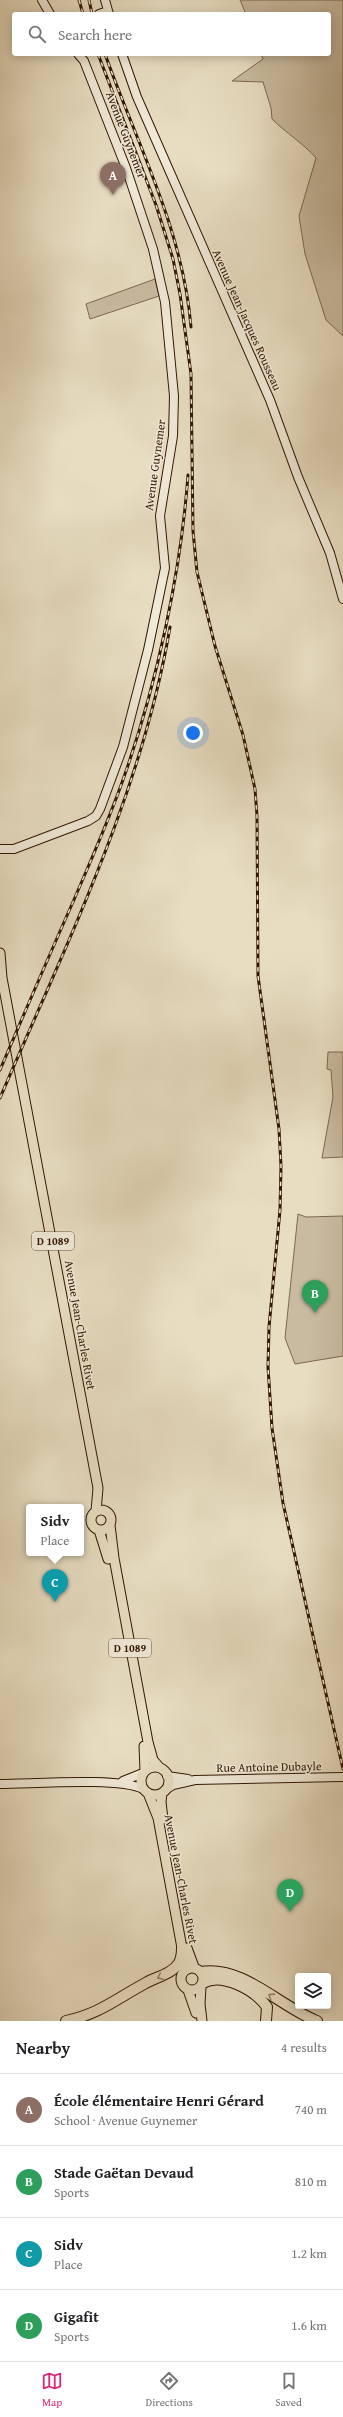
<!DOCTYPE html>
<html lang="en">
<head>
<meta charset="utf-8">
<style>
	body { margin:0; font-family:"Gentium Book Plus",serif; background:#f6f6f6; color:#202124 }
	.controls { position:absolute; right:12px; bottom:12px; display:grid; overflow:hidden; border-radius:4px; box-shadow:0 2px 10px #0003 }
	.controls button { width:36px; height:36px; display:grid; place-items:center; padding:0; border:0; border-bottom:1px solid #e0e0e0; background:#fff; color:#202124; font:20px sans-serif }
	.you { position:absolute; left:193px; top:733px; width:14px; height:14px; margin:-10px; border:3px solid #fff; border-radius:50%; background:#1a73e8; box-shadow:0 0 0 6px #1a73e833 }
	.badge { display:grid; place-items:center; width:26px; height:26px; border-radius:50%; background:#db2777; color:#fff; font-size:13px; font-weight:700 }
	.pin { position:absolute; translate:-50% -33px; filter:drop-shadow(0 1px 2px #0008) }
	.pin::after { content:''; position:absolute; top:21px; width:14px; height:12px; background:inherit; clip-path:polygon(0 0,100% 0,50% 100%) }
	.popup { position:absolute; left:26px; top:1504px; width:58px; height:52px; box-sizing:border-box; display:grid; place-content:center; border-radius:4px; background:#fff; filter:drop-shadow(0 1px 3px #0005); font-size:13px; white-space:nowrap; color:#757577 }
	.popup b { font-size:15px; color:#202124 }
	.popup::after { content:''; position:absolute; left:50%; top:100%; margin-left:-8px; border:8px solid transparent; border-top-color:#fff }
	.list { margin:0; padding:0; list-style:none }
	h2 { display:flex; justify-content:space-between; align-items:center; height:52px; margin:0; padding:0 16px; font-size:17px }
	h2 small { font-size:13px; font-weight:400; color:#757577 }
	.list li { display:grid; grid-template-columns:26px 1fr auto; gap:12px; align-items:center; box-sizing:border-box; height:72px; padding:0 16px; border-top:1px solid #e0e0e0 }
	.list b { display:block; font-size:15px; white-space:nowrap }
	.list p { margin:0; font-size:13px; white-space:nowrap; color:#757577 }
	.list em { font-size:13px; font-style:normal; color:#757577 }
	.icon { flex:none; width:22px; height:22px; fill:none; stroke:currentColor; stroke-width:2; stroke-linecap:round; stroke-linejoin:round }
	.map { position:relative; flex:none; width:343px; height:2021px; overflow:hidden }
	.search { position:absolute; background:#fff; box-shadow:0 2px 10px #0003; left:12px; right:12px; top:12px; height:44px; display:flex; align-items:center; gap:10px; box-sizing:border-box; padding:0 14px; border-radius:4px; color:#757577; font-size:15px }
	.sheet { height:340px; background:#fff }
	nav { display:flex; justify-content:space-around; align-items:center; box-sizing:border-box; height:56px; border-top:1px solid #e0e0e0; background:#fff; font-size:11px; color:#757577 }
	nav a { display:grid; justify-items:center; gap:2px }
	nav .on { color:#db2777 }
	.map>svg:first-child { display:block }
	.green { fill:#c8bba0; stroke:#7d6850 }
	.lines { fill:none; stroke-linecap:round; stroke-linejoin:round }
	.secondary-casing { stroke:#321601; stroke-width:10 }
	.primary-casing { stroke:#321601; stroke-width:11 }
	.highway-casing { stroke:#321601; stroke-width:12 }
	.secondary { stroke:#efe9d7; stroke-width:8 }
	.primary { stroke:#e7ddc1; stroke-width:9 }
	.highway { stroke:#e7ddc1; stroke-width:10 }
	.rail-casing { stroke:#321601; stroke-width:3 }
	.rail { stroke:#efe9d7; stroke-width:1.5; stroke-dasharray:4.5; stroke-linecap:butt }
	.oneway { stroke:#96836b }
	.labels { text-anchor:middle; stroke-width:3; stroke-linejoin:round; paint-order:stroke }
	.shield { fill:#efe9d7; stroke:#6b5541; stroke-width:1 }
	.shield-label { font-size:11px; font-weight:bold; fill:#321601 }
	.street-label { font-size:12px; fill:#321601; stroke:#efe9d7 }
</style>
</head>
<body>
<div class="map">
<svg width="343" height="2021" viewBox="0 0 343 2021">
	<rect width="100%" height="100%" fill="#e7ddc1"/>
	<filter id="stains"><feTurbulence type="fractalNoise" baseFrequency=".005" numOctaves="4"/><feColorMatrix values="0 0 0 0 .2 0 0 0 0 .09 0 0 0 0 .02 0 0 0 .5 -.17"/></filter>
	<radialGradient id="worn" r=".72"><stop offset=".6" stop-color="#630" stop-opacity="0"/><stop offset="1" stop-color="#630" stop-opacity=".3"/></radialGradient>
	<path class="green" d="M240,0H343V336L326,320L305,254L299,216L316,158C303,143 286,133 272,119L271,108L263,82L232,81L263,59L261,54H329V14H246Z
		M155,279L159,296L90,319L86,304Z
		M328,1052H343V1157L322,1158L333,1097L331,1070L327,1069Z
		M298,1214L306,1217L343,1216V1356L295,1364L285,1338Z"/>
	<g class="lines">
		<g class="secondary-casing">
			<path id="secondary" d="M42,0L50,14
				M105,0L109,14
				M99,14L108,11
				M122,54L137,97L270,400L298,477L330,553L343,599
				M0,849H14L88,821L96,816L100,809L123,747L148,650L165,568L160,516L173,436L174,396L165,302L153,249L126,168L84,61L78,54
				M167,1776L188,1779
				M123,1781L143,1773
				M0,1784C32,1784 119,1777 143,1789
				M165,1790L173,1785L195,1780L343,1777"/>
		</g>
		<g class="primary-casing">
			<path id="primary" d="M0,953L2,978L98,1488L96,1511
				M91 1520a10 10 0 1 1 20 0a10 10 0 1 1-20 0Z
				M110,1525L114,1558L148,1742L153,1760L160,1768
				M99,1530L108,1559
				M144,1746L145,1771
				M141 1781a14 14 0 1 1 28 0a14 14 0 1 1-28 0Z
				M148,1793L158,1818L182,1948L184,1971
				M162,1793L161,1802L163,1819
				M187,1948L194,1967
				M181 1979a11 11 0 1 1 22 0a11 11 0 1 1-22 0Z
				M201,1987L200,2004L202,2021
				M188,1990L196,2013"/>
		</g>
		<g class="highway-casing">
			<path id="highway" d="M201,1972C243,1965 280,2007 317,2021
				M203,1983C222,1972 255,1990 267,2007L266,2021
				M66,2021C99,2014 116,1999 144,1984C155,1977 171,1975 179,1963C181,1959 182,1953 182,1948"/>
		</g>
		<use href="#secondary" class="secondary"/>
		<use href="#primary" class="primary"/>
		<use href="#highway" class="highway"/>
		<g class="rail-casing">
			<path id="rail" d="M79,0L83,14
				M89,0L92,14
				M98,54L156,205L173,259L180,294L191,374L193,531L197,572L215,646L243,735L255,789L257,816L258,976L279,1129L281,1166L280,1210L269,1327L268,1367L272,1428L283,1503L343,1769
				M105,54C137,144 183,230 191,327
				M0,1070C24,1014 48,958 73,902C91,860 110,818 125,774C157,683 181,571 188,475
				M0,1098C66,944 142,793 170,627"/>
		</g>
		<use href="#rail" class="rail"/>
	</g>
	<defs><path id="oneway-chevron" d="M-2-3.5L2.5 0L-2 3.5" fill="none" stroke-width="1.6" stroke-linecap="round" stroke-linejoin="round"/></defs>
	<g class="oneway">
		<use href="#oneway-chevron" transform="translate(160 1977) rotate(155)"/>
		<use href="#oneway-chevron" transform="translate(271 1996) rotate(-147)"/>
	</g>
	<g class="labels">
		<g class="shield">
			<rect x="32" y="1232" width="42" height="18" rx="3"/>
			<rect x="109" y="1639" width="42" height="18" rx="3"/>
		</g>
		<g class="shield-label">
			<text x="53" y="1245">D 1089</text>
			<text x="130" y="1652">D 1089</text>
		</g>
		<g class="street-label">
			<text transform="translate(126 135) rotate(69)" y="4">Avenue Guynemer</text>
			<text transform="translate(247 320) rotate(66)" y="4">Avenue Jean-Jacques Rousseau</text>
			<text transform="translate(155 465) rotate(-82)" y="4">Avenue Guynemer</text>
			<text transform="translate(80 1325) rotate(80)" y="4">Avenue Jean-Charles Rivet</text>
			<text transform="translate(269 1767) rotate(-1)" y="4">Rue Antoine Dubayle</text>
			<text transform="translate(181 1879) rotate(79)" y="4">Avenue Jean-Charles Rivet</text>
		</g>
	</g>
	<rect width="100%" height="100%" filter="url(#stains)"/>
	<rect width="100%" height="100%" fill="url(#worn)"/>
</svg>
<div class="controls">
<button><svg class="icon" aria-label="layers" viewBox="0 0 24 24"><path d="M12 4l9 5-9 5-9-5zM3 14l9 5 9-5"/></svg></button>
</div>
<div class="you"></div>
<div class="pin badge" style="left:113px;top:195px;background:#8d6e63">A</div>
<div class="pin badge" style="left:315px;top:1313px;background:#2e9e5b">B</div>
<div class="pin badge" style="left:55px;top:1602px;background:#0f9aa8">C</div>
<div class="popup"><b>Sidv</b>Place</div>
<div class="pin badge" style="left:290px;top:1912px;background:#2e9e5b">D</div>
<div class="search"><svg class="icon" aria-label="search" viewBox="0 0 24 24"><circle cx="10" cy="10" r="6"/><path d="M15 15l6 6"/></svg>Search here</div>
</div>
<section class="sheet">
<h2>Nearby<small>4 results</small></h2>
<ul class="list">
<li><span class="badge" style="background:#8d6e63">A</span><div><b>École élémentaire Henri Gérard</b><p>School · Avenue Guynemer</p></div><em>740 m</em></li>
<li><span class="badge" style="background:#2e9e5b">B</span><div><b>Stade Gaëtan Devaud</b><p>Sports</p></div><em>810 m</em></li>
<li><span class="badge" style="background:#0f9aa8">C</span><div><b>Sidv</b><p>Place</p></div><em>1.2 km</em></li>
<li><span class="badge" style="background:#2e9e5b">D</span><div><b>Gigafit</b><p>Sports</p></div><em>1.6 km</em></li>
</ul>
</section>
<nav>
<a class="on"><svg class="icon" aria-label="map" viewBox="0 0 24 24"><path d="M3 6l6-2 6 2 6-2v14l-6 2-6-2-6 2zM9 4v14M15 6v14"/></svg>Map</a>
<a><svg class="icon" aria-label="directions" viewBox="0 0 24 24"><path d="M12 3l9 9-9 9-9-9zM9 14v-3h6M13 9l2 2-2 2"/></svg>Directions</a>
<a><svg class="icon" aria-label="saved" viewBox="0 0 24 24"><path d="M7 4h10v16l-5-4-5 4z"/></svg>Saved</a>
</nav>
</body>
</html>
